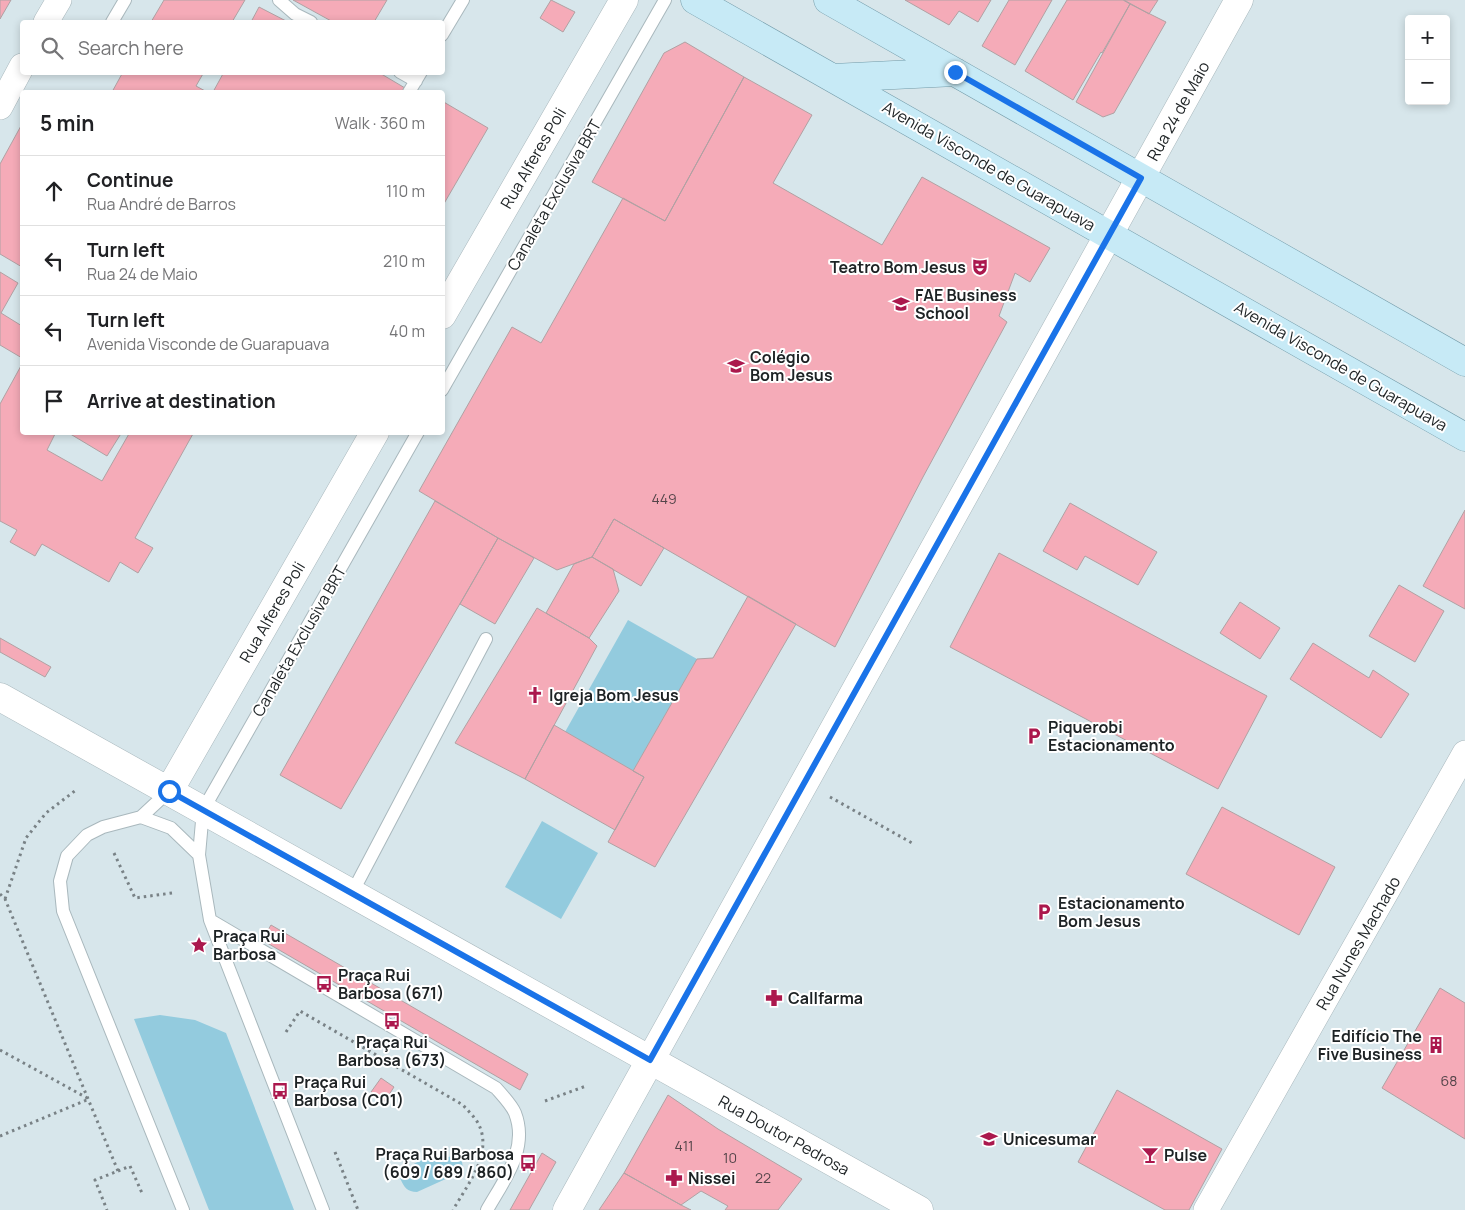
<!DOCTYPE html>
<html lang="en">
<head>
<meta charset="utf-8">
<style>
	body { margin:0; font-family:Manrope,sans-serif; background:#f6f6f6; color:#202124 }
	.controls { position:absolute; right:15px; top:15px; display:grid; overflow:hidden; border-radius:5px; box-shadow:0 2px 8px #0003 }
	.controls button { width:45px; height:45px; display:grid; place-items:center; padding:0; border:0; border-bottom:1px solid #e0e0e0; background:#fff; color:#202124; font:25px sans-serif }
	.stop { position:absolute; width:15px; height:15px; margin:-11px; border:4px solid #1a73e8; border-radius:50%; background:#fff }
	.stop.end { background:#1a73e8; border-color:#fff; box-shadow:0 1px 5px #0008 }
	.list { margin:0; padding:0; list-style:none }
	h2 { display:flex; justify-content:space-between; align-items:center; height:65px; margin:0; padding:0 20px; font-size:21px }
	h2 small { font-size:16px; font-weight:400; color:#757577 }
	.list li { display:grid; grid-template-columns:32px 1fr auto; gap:15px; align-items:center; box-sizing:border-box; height:70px; padding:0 20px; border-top:1px solid #e0e0e0 }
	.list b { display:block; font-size:19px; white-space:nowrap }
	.list p { margin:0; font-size:16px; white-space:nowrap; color:#757577 }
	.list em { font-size:16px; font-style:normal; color:#757577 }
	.icon { flex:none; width:28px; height:28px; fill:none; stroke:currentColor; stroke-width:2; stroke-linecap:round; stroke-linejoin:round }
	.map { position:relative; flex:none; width:1465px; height:1210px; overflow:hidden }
	.search { position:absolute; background:#fff; box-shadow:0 2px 8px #0003; left:20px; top:20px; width:425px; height:55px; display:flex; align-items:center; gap:12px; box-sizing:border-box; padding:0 18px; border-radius:5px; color:#757577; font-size:19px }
	.panel { position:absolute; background:#fff; box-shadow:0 2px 8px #0003; left:20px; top:90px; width:425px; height:345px; border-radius:5px }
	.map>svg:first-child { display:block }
	.green { fill:#93cbde }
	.building { fill:#f5abb8; stroke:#b0a1a3 }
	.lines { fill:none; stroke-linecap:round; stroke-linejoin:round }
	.lane-casing { stroke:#a9b8bd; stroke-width:14 }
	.street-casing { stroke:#a9b8bd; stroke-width:26 }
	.secondary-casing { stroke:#a9b8bd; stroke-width:29 }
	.primary-casing { stroke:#739ba9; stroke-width:29 }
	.path { stroke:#798286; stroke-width:3; stroke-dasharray:2.5 4; stroke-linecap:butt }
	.lane { stroke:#fff; stroke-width:12 }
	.street { stroke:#fff; stroke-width:25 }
	.secondary { stroke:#fff; stroke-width:28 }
	.primary { stroke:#c7eaf6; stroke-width:28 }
	.route { stroke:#1a73e8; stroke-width:6 }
	.labels { text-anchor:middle; stroke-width:4; stroke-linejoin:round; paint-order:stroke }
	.number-label { font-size:14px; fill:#534449 }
	.street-label { font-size:16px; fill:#1d2224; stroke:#fff }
	.poi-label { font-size:16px; font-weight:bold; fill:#1d2224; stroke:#fff; text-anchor:start }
</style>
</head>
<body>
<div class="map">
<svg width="1465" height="1210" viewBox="0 0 1465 1210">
	<rect width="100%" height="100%" fill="#d7e6eb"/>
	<path class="green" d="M628,620L697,659L633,771L565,732Z
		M542,821L598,853L561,919L505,887Z
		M160,1015L195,1020L226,1033L294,1210H209L134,1019Z
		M452,1156L458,1157L462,1162L463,1168L459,1173L417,1192C407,1192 404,1187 400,1178C403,1169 417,1161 426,1159C435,1157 442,1159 452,1156Z"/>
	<path class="building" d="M0,0H11L0,19Z
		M164,0H245L232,22H151Z
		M293,0H387L374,22H333Z
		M551,0L575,12L563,32L540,18Z
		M905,0H991L978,22L959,11L949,25Z
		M1009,0H1052L1015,65L982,46Z
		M1067,0H1123L1130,4L1102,53L1101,52L1073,100L1025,71Z
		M1124,0H1158L1149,14Z
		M1130,4L1166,22L1114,113L1103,117L1076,102Z
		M259,7L288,22H251Z
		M685,42L744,77L665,221L592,182L664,53Z
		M123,72H204L196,86L207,92H112Z
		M224,72H378L405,88L403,92H213Z
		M744,77L812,115L773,183L882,245L922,177L1050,248L1030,282L1015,273L999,316L1007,322L923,477L835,647L614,519L592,557L557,570L498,538L419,491L512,327L541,343L623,198L665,221Z
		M442,101L488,128L442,207Z
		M22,124V267L0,254V164Z
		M0,272L18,283L1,313L22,326V358L0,345Z
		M22,364V432H56L47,450L102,481L130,432H194L135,538L153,548L138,573L120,562L109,582L42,544L35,556L10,542L17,530L0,521V404Z
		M67,432H122L107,456Z
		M435,501L498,538L341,809L280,775Z
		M1070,503L1157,552L1138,585L1085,556L1077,570L1043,551Z
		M1465,510V609L1423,586Z
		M614,519L664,548L641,586L592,557Z
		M498,538L534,558L495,624L460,604Z
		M999,553L1267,696L1218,789L950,647Z
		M592,557L613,569L619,591L589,638L546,613L574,564Z
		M1399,585L1444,611L1415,662L1369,636Z
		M748,596L796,624L655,867L608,842L644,777L633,771L697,659L713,658Z
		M1240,602L1280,628L1260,659L1220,633Z
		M537,608L589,638L597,646L525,779L455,743Z
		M0,638L51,667L45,677L0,652Z
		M1313,643L1369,678L1373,670L1409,694L1381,738L1290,679Z
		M554,725L644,777L615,830L525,779Z
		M1222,807L1335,867L1299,935L1186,874Z
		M271,925L528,1074L520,1090L262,940Z
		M1440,988L1465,1003V1139L1382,1088Z
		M381,1078L394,1087L385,1101L371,1092Z
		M1117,1090L1222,1149L1189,1210H1165L1078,1162Z
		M668,1095L718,1129L802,1179L778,1210H725L728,1206L701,1191L681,1205L624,1173Z
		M542,1153L556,1162L529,1210H510Z
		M624,1173L681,1205L691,1210H599Z"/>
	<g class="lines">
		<g class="lane-casing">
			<path id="lane" d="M279,0L295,14L311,22
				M112,22L125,0
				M442,35L463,0
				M400,72L416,81
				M409,92L421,72
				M442,390L665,0
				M169,791L141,817L103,827L87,835L67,856L60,881L63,911L183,1210
				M141,817L171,828L199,855
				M352,893L486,639
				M210,920L496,1088C502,1095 511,1104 515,1113C529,1149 504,1180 487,1210
				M323,1210L210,920L199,855L203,810L418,432"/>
		</g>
		<g class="street-casing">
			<path id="street" d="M46,22L59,0
				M0,107L22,66
				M1206,1210L1465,753"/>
		</g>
		<g class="secondary-casing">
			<path id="secondary" d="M442,315L624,0
				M0,697L919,1210
				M169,791L375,432
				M567,1210L1239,0"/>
		</g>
		<g class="primary-casing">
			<path id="primary" d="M695,0L1465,437
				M828,0L1465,362
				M833,78L955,72"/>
		</g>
		<path class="path" d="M830,797L912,843
			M114,853L135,898L172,893
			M0,894L5,899L118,1171L95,1180L107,1210
			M5,899L26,838L46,813L76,790
			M286,1032L300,1011L463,1105C468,1111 474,1116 478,1123C494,1153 467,1185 453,1210
			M0,1050L89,1099
			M545,1101L586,1086
			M0,1136L89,1099
			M335,1152L358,1210
			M118,1171L130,1166L142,1193"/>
		<use href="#lane" class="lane"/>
		<use href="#street" class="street"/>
		<use href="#secondary" class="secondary"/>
		<use href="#primary" class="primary"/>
	</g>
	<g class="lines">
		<path class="route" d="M169,791L650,1060L1141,178L955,72"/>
	</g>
	<defs>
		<g id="theatre-bare" transform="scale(1.35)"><path d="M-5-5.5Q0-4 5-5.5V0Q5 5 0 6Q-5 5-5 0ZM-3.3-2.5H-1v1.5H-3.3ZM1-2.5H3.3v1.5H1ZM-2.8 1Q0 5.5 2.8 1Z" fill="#ab184d" stroke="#fff" stroke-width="2.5" paint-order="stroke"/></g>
		<g id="university-bare" transform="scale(1.35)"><path d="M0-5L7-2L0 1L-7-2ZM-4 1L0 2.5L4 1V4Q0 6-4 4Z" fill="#ab184d" stroke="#fff" stroke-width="2.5" paint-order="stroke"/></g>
		<g id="school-bare" transform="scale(1.35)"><path d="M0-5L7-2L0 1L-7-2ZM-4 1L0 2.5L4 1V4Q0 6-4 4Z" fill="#ab184d" stroke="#fff" stroke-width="2.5" paint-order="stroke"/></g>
		<g id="church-bare" transform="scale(1.35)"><path d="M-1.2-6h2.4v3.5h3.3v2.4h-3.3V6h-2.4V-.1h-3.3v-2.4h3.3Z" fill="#ab184d" stroke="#fff" stroke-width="2.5" paint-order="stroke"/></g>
		<g id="parking-bare" transform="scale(1.35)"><path d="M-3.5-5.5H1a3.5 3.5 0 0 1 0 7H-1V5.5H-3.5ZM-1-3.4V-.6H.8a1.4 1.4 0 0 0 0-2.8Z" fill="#ab184d" stroke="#fff" stroke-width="2.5" paint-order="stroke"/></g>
		<g id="sight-bare" transform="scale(1.35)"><path d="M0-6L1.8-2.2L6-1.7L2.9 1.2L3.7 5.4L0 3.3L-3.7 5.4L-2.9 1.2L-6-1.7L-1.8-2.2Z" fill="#ab184d" stroke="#fff" stroke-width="2.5" paint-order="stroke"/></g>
		<g id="bus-bare" transform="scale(1.35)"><path d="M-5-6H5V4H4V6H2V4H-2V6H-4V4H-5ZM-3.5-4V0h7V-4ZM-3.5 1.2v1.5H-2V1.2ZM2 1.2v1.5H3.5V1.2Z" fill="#ab184d" stroke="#fff" stroke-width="2.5" paint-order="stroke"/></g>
		<g id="pharmacy-bare" transform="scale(1.35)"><path d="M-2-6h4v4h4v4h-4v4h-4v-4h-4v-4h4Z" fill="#ab184d" stroke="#fff" stroke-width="2.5" paint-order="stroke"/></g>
		<g id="building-bare" transform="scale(1.35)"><path d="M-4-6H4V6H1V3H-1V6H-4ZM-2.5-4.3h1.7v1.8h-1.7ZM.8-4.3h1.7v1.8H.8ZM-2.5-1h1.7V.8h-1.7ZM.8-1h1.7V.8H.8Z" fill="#ab184d" stroke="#fff" stroke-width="2.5" paint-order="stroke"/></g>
		<g id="bar-bare" transform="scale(1.35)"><path d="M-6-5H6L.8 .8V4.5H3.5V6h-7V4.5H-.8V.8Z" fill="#ab184d" stroke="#fff" stroke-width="2.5" paint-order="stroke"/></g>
	</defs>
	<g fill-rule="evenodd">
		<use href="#theatre-bare" x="980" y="267"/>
		<use href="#university-bare" x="901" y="304"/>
		<use href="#school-bare" x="736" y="366"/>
		<use href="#church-bare" x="535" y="695"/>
		<use href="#parking-bare" x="1034" y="736"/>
		<use href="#parking-bare" x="1044" y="912"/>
		<use href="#sight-bare" x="199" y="945"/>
		<use href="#bus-bare" x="324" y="984"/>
		<use href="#pharmacy-bare" x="774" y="998"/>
		<use href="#bus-bare" x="392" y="1021"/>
		<use href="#building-bare" x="1436" y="1045"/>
		<use href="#bus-bare" x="280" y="1091"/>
		<use href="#university-bare" x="989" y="1139"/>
		<use href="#bar-bare" x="1150" y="1155"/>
		<use href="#bus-bare" x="528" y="1163"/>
		<use href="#pharmacy-bare" x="674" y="1178"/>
	</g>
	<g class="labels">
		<g class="number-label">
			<text x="664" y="504">449</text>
			<text x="1449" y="1086">68</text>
			<text x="684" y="1151">411</text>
			<text x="730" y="1163">10</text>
			<text x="763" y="1183">22</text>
		</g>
		<g class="street-label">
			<text transform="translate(1178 111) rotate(-61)" y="6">Rua 24 de Maio</text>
			<text transform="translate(533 158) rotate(-60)" y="6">Rua Alferes Poli</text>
			<text transform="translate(989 166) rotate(30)" y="6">Avenida Visconde de Guarapuava</text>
			<text transform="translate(554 195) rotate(-60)" y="6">Canaleta Exclusiva BRT</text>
			<text transform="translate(1341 366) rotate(30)" y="6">Avenida Visconde de Guarapuava</text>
			<text transform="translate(272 612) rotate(-60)" y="6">Rua Alferes Poli</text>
			<text transform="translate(299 641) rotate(-60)" y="6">Canaleta Exclusiva BRT</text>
			<text transform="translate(1358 943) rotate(-60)" y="6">Rua Nunes Machado</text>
			<text transform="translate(784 1135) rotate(29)" y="6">Rua Doutor Pedrosa</text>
		</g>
		<g class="poi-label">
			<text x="966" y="273" text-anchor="end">Teatro Bom Jesus</text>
			<text x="915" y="301">FAE Business<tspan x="915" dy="18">School</tspan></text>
			<text x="750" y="363">Colégio<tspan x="750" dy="18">Bom Jesus</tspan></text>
			<text x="549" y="701">Igreja Bom Jesus</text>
			<text x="1048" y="733">Piquerobi<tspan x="1048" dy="18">Estacionamento</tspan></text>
			<text x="1058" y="909">Estacionamento<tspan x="1058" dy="18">Bom Jesus</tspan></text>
			<text x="213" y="942">Praça Rui<tspan x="213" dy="18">Barbosa</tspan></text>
			<text x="338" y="981">Praça Rui<tspan x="338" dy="18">Barbosa (671)</tspan></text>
			<text x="788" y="1004">Callfarma</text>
			<text x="1422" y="1042" text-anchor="end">Edifício The<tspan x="1422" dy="18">Five Business</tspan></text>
			<text x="392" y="1048" text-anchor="middle">Praça Rui<tspan x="392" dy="18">Barbosa (673)</tspan></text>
			<text x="294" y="1088">Praça Rui<tspan x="294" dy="18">Barbosa (C01)</tspan></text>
			<text x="1003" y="1145">Unicesumar</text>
			<text x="514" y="1160" text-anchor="end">Praça Rui Barbosa<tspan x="514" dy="18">(609 / 689 / 860)</tspan></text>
			<text x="1164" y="1161">Pulse</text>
			<text x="688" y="1184">Nissei</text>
		</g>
	</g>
</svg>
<div class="controls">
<button>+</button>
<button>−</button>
</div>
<div class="stop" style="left:169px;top:791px"></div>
<div class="stop end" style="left:955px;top:72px"></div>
<div class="search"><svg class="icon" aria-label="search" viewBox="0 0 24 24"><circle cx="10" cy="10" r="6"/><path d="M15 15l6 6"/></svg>Search here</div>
<section class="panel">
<h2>5 min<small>Walk · 360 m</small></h2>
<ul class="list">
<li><svg class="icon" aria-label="ahead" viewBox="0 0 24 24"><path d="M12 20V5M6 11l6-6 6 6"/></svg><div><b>Continue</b><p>Rua André de Barros</p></div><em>110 m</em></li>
<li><svg class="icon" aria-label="left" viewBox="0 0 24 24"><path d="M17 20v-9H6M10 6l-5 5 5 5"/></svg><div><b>Turn left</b><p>Rua 24 de Maio</p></div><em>210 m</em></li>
<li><svg class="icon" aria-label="left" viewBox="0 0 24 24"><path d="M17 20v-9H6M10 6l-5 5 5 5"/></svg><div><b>Turn left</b><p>Avenida Visconde de Guarapuava</p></div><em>40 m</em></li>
<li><svg class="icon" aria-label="arrive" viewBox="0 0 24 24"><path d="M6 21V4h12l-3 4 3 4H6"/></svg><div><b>Arrive at destination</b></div></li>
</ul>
</section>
</div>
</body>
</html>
